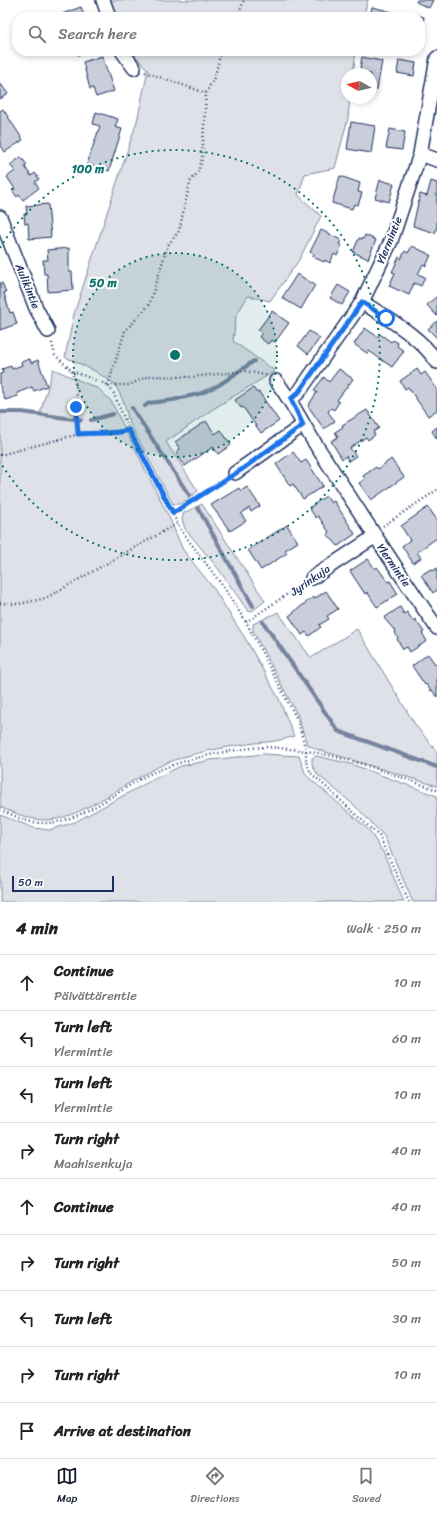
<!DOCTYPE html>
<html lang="en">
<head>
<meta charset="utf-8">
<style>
	body { margin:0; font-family:Sriracha,sans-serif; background:#f6f6f6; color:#222 }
	.compass { position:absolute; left:341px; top:68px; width:36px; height:36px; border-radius:50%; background:#fff; box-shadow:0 2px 6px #0003; rotate:278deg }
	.scale { position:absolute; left:12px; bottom:10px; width:102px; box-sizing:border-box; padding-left:4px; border:2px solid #1b2f5e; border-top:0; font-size:11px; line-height:14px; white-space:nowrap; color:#1b2f5e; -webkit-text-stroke:3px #fff; paint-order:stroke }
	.stop { position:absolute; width:12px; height:12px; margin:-9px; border:3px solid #1a73e8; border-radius:50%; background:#fff }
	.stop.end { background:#1a73e8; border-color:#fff; box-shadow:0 1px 4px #0008 }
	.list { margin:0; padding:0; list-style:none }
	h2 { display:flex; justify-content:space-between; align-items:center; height:52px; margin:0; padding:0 16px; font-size:17px }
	h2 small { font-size:13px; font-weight:400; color:#767676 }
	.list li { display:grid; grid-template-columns:26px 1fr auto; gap:12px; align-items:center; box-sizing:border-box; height:56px; padding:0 16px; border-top:1px solid #e0e0e0 }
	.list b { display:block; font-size:15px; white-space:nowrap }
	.list p { margin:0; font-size:13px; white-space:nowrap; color:#767676 }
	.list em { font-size:13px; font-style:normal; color:#767676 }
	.icon { flex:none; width:22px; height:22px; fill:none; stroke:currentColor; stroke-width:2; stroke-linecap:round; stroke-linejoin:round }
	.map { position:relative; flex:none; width:437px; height:902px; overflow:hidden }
	.search { position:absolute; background:#fff; box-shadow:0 2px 6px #0003; left:12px; right:12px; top:12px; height:44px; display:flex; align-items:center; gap:10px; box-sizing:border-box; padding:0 14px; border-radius:16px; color:#767676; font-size:15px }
	.sheet { height:556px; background:#fff }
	nav { display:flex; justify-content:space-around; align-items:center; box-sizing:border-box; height:56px; border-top:1px solid #e0e0e0; background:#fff; font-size:11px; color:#767676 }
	nav a { display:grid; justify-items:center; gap:2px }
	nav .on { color:#111827 }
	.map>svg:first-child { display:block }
	.green { fill:#dee1e7; stroke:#7c88a2 }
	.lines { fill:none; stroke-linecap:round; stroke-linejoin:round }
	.stream { stroke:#77839f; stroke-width:4 }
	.building { fill:#caceda; stroke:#1b2f5e }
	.street-casing { stroke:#1b2f5e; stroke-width:16 }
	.path { stroke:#1b2f5e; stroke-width:2.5; stroke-dasharray:1 3; stroke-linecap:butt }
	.street { stroke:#fff; stroke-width:13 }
	.route { stroke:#1a73e8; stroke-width:5 }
	.ring { fill:none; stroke:#0f766e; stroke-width:2; stroke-dasharray:2 4 }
	.labels { text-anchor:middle; stroke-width:4; stroke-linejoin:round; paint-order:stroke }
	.street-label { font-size:11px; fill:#1b2f5e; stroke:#fff }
	.centre { fill:#0f766e; stroke:#fff; stroke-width:2 }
	.ring-label { font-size:12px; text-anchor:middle; font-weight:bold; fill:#0f766e; stroke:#fff; stroke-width:4; stroke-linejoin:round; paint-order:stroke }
</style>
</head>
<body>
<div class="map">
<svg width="437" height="902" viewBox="0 0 437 902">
	<rect width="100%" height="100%" fill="#fff"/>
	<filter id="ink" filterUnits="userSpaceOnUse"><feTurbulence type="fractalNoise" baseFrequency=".025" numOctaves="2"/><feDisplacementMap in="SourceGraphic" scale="8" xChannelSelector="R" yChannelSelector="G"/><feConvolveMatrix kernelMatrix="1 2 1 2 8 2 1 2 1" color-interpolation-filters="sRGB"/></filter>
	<g filter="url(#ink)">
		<path class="green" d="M107,0H368L363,17H112Z
			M131,51H356L353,74H347V98H350L348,118L335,168L305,174L298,195L321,216L299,260L270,301L248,296L236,316L233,341L275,371L213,409L166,442L198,491L181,504H173L129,422L124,403L115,384L93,370L65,357L74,314L137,121L148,70Z
			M53,369L99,389L111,401L168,515L183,550L214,589L248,643L279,699L294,736C281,741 269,742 255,743C228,747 198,751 172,761C134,775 94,811 56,819C36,823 17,814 0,807V412L40,414Z
			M202,504L265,601L251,612L248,611L217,567L185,529L182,519L184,513Z
			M278,612L311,658L357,629L416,726L437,752V786L316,749L307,744L297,714L253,631V624Z
			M263,754L299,756L306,775L369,830L384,854L404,902H0V815L34,828L49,830L75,822L152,780L181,766L211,760Z
			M316,756L351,764L437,796V902H413L384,836L355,806L318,775L312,765V758Z"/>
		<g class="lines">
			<path class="stream" d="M145,406L149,403L173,400L202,393L219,385L254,361
				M132,408L189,495
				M0,412H22L81,420
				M91,420L113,414
				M198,508L253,606
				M263,622L338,731L437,767"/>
		</g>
		<path class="building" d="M417,0H433L429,8L416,2Z
			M81,7L84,15L87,14L88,17H64L62,14Z
			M372,7L392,12L391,17H370Z
			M411,14L424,17L420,34V17H410Z
			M76,51H91L78,55Z
			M102,56L114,91L96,97L93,88L90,89L83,62Z
			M362,57L382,61L377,90L371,89V74H359Z
			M399,60L416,63L414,76L397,73Z
			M0,83L8,94L0,99Z
			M3,109L23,140L5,152L0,144V111Z
			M96,112L118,119L115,127L122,129L109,171L87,164L100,126L93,124Z
			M351,122L375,126L371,153L347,149Z
			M390,129L405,132L402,150L386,148Z
			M21,157L27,165L25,167L31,176L35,173L39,179L35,182L39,188L23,200L19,195L17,197L12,190L15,189L7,177L15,171L10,165Z
			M340,176L360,183L358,192L362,193L358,205L354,204L352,209L332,203Z
			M380,180L394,184L389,202L375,198Z
			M431,181L437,183V227L435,233L413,226L420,194L427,196Z
			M48,204L51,237L29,239L28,223L25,224L24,214H27L26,206Z
			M321,230L341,240L339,244L342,245L337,256L334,254L330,263L325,260L324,262L313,257L314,254L310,252Z
			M365,235L376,240L368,259L353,252L359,238L363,239Z
			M412,246L431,255L426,266L423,264L418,274L425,277L421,286L414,283L409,295L389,286L395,273L392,272L399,257L401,259L405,251L408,253Z
			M69,248V272H72L73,290L48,292L47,274H44L43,260H48L47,250Z
			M297,274L315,285L301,309L282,298Z
			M0,283H2L6,292L4,293L10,313L13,312L17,324L0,330Z
			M338,285L350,292L342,305L330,298Z
			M437,296V316L427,305Z
			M272,311L289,323L275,342L271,340L268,344L259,337L262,333L258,330Z
			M437,321V338L428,329Z
			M365,328L378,337L380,334L391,342L393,340L398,343L397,346L404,351L392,367L369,351L368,354L354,344Z
			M309,331L320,338L308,354L298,346Z
			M30,359L31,363L38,360L47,386L34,391L32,387L17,393L18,396L5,400L0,386V374L3,373L2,369L11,366L12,369L22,365L21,362Z
			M339,369L353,379L337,400L339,402L334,410L331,408L328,412L335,421L324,429L308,406L317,392L314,390L324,377L329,382Z
			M417,369L421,375L425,372L437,389V410L428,416L408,387L405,389L400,381Z
			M253,388L257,393L259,392L279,421L261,433L243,407L241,408L235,400Z
			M367,410L379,428L373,432L375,435L368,440L366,437L350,448L356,456L348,461L346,456L342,459L331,441L338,437L335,432L343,427L342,425Z
			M206,421L215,434L221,430L231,445L218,454L213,447L185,466L176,452L180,449L175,442Z
			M437,427V439L432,431Z
			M293,452L301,463L306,460L323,486L303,499L293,484L290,486L276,464Z
			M391,459L404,477L371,500L359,483L365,479L363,476L376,467L378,469Z
			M247,487L260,506L251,512L249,508L241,514L246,521L230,531L211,505L239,488L241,491Z
			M326,496L331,503L334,501L355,534L338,546L327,534L329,532L318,516L316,518L309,508Z
			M428,507L437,520V538L417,552L421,558L413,563L402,546L410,540L401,526Z
			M287,525L298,542L285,550L287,553L261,570L248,550Z
			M368,559L375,569L377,567L388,582L390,581L398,594L377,607L367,592L365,594L350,571Z
			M437,568V590L433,593L421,575L431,569L433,571Z
			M326,591L338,609L327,616L329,619L319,625L321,627L309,636L306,632L302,635L289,616L313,597L314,599Z
			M400,607L404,614L407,612L413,621L415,619L424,632L422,633L427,641L410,652L407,647L403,649L397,639L398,638L395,633L396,632L384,618Z
			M428,654L435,664L437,663V697L432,690L431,691L426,684L425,685L412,666Z"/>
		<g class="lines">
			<g class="street-casing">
				<path id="street" d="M103,0L109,17
					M122,51L134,68
					M420,154L437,160
					M0,217L36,308L48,331
					M362,302C388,319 420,336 437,362
					M276,381C293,402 303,426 318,448C357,508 396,569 437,628
					M291,399L299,392L362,302L391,241L420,154L437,58
					M235,473L303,425
					M312,578L374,537"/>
			</g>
			<path class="path" d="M238,17L244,0
				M221,51L215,76L206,93L202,159L198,172L190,182L179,231L168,245L149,305L125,331L108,385H129L149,376L192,377L245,371L266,375
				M145,72L206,93
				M52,343L55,355L72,371L108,385L114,394L129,430L181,530L222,585L246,622L297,719L306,750V762L311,773L379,836L409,902
				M72,371L77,391L76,414L79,434
				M0,455L79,434C96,432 112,435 129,430
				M173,513L225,480
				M383,526L437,490
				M0,603L19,604L46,598L178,523
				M246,622L301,585
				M0,810C9,813 19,819 28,821C72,833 115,790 152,773C187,758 226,750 264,747C272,747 280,748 288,749C340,753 388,773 437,790"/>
			<use href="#street" class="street"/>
		</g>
	</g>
	<g class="lines" filter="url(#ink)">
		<path class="route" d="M76,407L78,434C96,432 112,435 129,430L173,513L241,470L303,425L291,399L299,392L362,302L386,318"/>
	</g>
	<circle cx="175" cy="355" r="102" fill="#0f766e" fill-opacity=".12"/>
	<g class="ring">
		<circle cx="175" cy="355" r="102"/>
		<path d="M0 248A205 205 0 1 1 0 462"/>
	</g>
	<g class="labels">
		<g class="street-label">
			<text transform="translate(389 240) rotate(-68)" y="4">Ylermintie</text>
			<text transform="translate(28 286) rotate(68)" y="4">Aulikintie</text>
			<text transform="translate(394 565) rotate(55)" y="4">Ylermintie</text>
			<text transform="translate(310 580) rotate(-35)" y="4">Jyrinkuja</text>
		</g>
	</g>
	<circle cx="175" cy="355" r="6" class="centre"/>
	<g class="ring-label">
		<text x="88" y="173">100 m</text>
		<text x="103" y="287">50 m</text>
	</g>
</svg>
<svg class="compass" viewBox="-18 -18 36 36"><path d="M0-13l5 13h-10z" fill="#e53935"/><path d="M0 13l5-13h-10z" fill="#767676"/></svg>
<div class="scale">50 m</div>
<div class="stop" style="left:386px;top:318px"></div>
<div class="stop end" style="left:76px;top:407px"></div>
<div class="search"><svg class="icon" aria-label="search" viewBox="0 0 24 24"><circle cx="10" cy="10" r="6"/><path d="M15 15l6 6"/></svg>Search here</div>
</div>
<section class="sheet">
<h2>4 min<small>Walk · 250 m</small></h2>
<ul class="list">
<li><svg class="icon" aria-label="ahead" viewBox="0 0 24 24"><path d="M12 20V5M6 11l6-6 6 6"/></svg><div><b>Continue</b><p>Päivättärentie</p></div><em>10 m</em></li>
<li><svg class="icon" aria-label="left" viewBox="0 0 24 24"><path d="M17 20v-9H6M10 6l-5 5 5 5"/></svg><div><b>Turn left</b><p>Ylermintie</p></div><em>60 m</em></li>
<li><svg class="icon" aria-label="left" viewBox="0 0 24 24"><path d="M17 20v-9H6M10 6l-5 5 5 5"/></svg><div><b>Turn left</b><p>Ylermintie</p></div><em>10 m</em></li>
<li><svg class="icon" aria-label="right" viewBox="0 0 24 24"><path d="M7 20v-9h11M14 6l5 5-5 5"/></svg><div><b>Turn right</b><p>Maahisenkuja</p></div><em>40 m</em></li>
<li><svg class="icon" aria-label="ahead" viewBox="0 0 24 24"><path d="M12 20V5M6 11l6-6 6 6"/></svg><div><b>Continue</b></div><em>40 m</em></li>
<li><svg class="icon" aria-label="right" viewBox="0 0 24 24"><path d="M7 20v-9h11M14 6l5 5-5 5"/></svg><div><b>Turn right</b></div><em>50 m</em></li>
<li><svg class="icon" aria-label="left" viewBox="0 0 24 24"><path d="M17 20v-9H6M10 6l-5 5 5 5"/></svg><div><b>Turn left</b></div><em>30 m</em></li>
<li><svg class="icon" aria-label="right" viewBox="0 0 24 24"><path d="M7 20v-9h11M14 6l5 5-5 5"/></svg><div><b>Turn right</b></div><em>10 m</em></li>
<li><svg class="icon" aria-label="arrive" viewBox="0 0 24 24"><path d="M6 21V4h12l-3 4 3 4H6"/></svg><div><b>Arrive at destination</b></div></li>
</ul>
</section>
<nav>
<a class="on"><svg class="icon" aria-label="map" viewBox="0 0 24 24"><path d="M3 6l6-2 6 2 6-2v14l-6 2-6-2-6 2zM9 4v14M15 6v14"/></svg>Map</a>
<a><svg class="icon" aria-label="directions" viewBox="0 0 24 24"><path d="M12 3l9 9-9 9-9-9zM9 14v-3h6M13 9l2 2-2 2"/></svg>Directions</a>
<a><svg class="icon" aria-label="saved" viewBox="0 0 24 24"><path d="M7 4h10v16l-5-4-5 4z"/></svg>Saved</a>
</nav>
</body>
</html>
